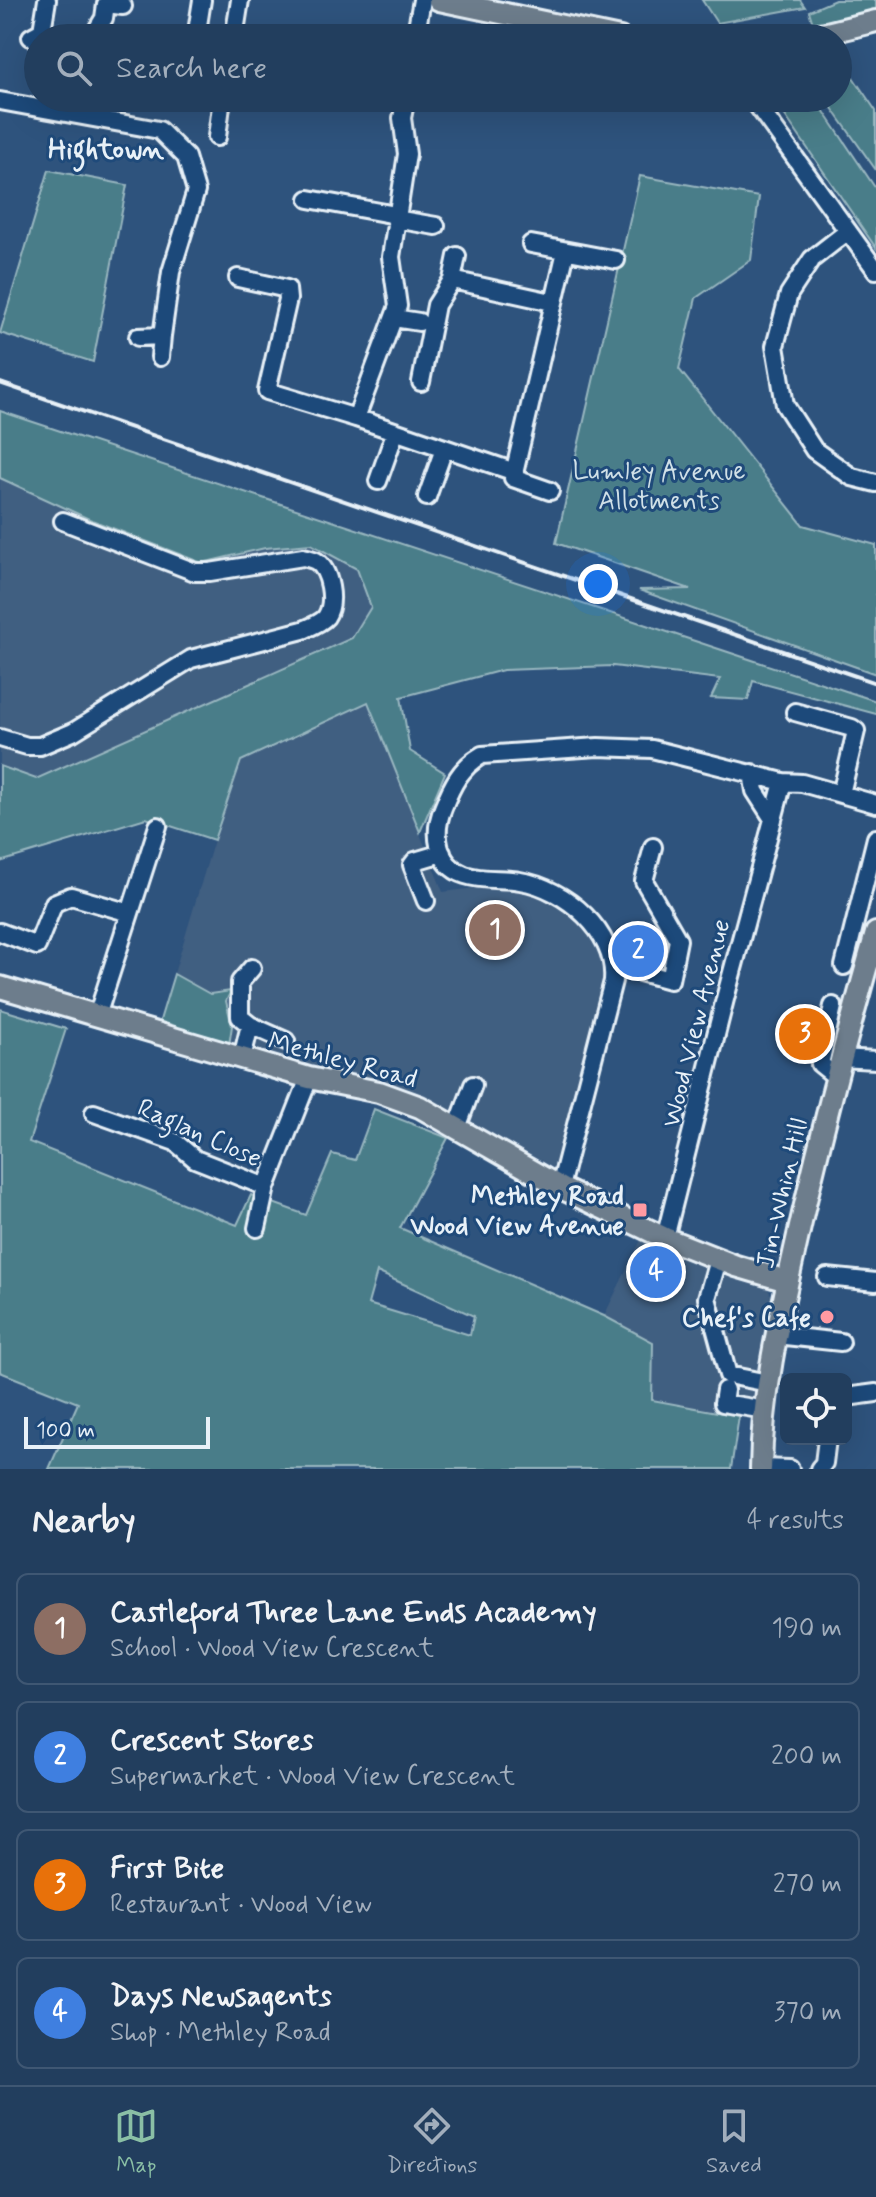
<!DOCTYPE html>
<html lang="en">
<head>
<meta charset="utf-8">
<style>
	body { margin:0; font-family:Mynerve,sans-serif; background:#2e4967; color:#f1f3f6 }
	.controls { position:absolute; right:24px; bottom:24px; display:grid; overflow:hidden; border-radius:12px; box-shadow:0 8px 32px #0002 }
	.controls button { width:72px; height:72px; display:grid; place-items:center; padding:0; border:0; border-bottom:2px solid #3f5773; background:#223e5e; color:#f1f3f6; font:40px sans-serif }
	.scale { position:absolute; left:24px; bottom:20px; width:186px; box-sizing:border-box; padding-left:8px; border:4px solid #e8f1f8; border-top:0; font-size:22px; line-height:28px; white-space:nowrap; color:#e8f1f8; -webkit-text-stroke:6px #1f4a7a; paint-order:stroke }
	.you { position:absolute; left:598px; top:584px; width:28px; height:28px; margin:-20px; border:6px solid #fff; border-radius:50%; background:#1a73e8; box-shadow:0 0 0 12px #1a73e833 }
	.badge { display:grid; place-items:center; width:52px; height:52px; border-radius:50%; background:#8abfa5; color:#fff; font-size:26px; font-weight:700 }
	.pin { position:absolute; translate:-50% -50%; border:4px solid #fff; box-shadow:0 2px 8px #0006 }
	.list { margin:0; padding:0; list-style:none }
	h2 { display:flex; justify-content:space-between; align-items:center; height:104px; margin:0; padding:0 32px; font-size:34px }
	h2 small { font-size:26px; font-weight:400; color:#a2aebc }
	.list li { display:grid; grid-template-columns:52px 1fr auto; gap:24px; align-items:center; box-sizing:border-box; height:112px; margin:0 16px 16px; padding:0 16px; border:2px solid #3f5773; border-radius:12px }
	.list b { display:block; font-size:30px; white-space:nowrap }
	.list p { margin:0; font-size:26px; white-space:nowrap; color:#a2aebc }
	.list em { font-size:26px; font-style:normal; color:#a2aebc }
	.icon { flex:none; width:44px; height:44px; fill:none; stroke:currentColor; stroke-width:2; stroke-linecap:round; stroke-linejoin:round }
	.map { position:relative; flex:none; width:876px; height:1469px; overflow:hidden }
	.search { position:absolute; background:#223e5e; box-shadow:0 8px 32px #0002; left:24px; right:24px; top:24px; height:88px; display:flex; align-items:center; gap:20px; box-sizing:border-box; padding:0 28px; border-radius:44px; color:#a2aebc; font-size:30px }
	.sheet { height:616px; background:#223e5e }
	nav { display:flex; justify-content:space-around; align-items:center; box-sizing:border-box; height:112px; border-top:2px solid #3f5773; background:#223e5e; font-size:22px; color:#a2aebc }
	nav a { display:grid; justify-items:center; gap:4px }
	nav .on { color:#8abfa5 }
	.map>svg:first-child { display:block }
	.built { fill:#405e81 }
	.green { fill:#4a7d89; stroke:#99b7c0; stroke-width:2; fill-rule:evenodd }
	.lines { fill:none; stroke-linecap:round; stroke-linejoin:round }
	.minor-casing { stroke:#e8f1f8; stroke-width:22 }
	.major-casing { stroke:#e8f1f8; stroke-width:26 }
	.minor { stroke:#1f4a7a; stroke-width:16 }
	.major { stroke:#6d7d8c; stroke-width:20 }
	.rail { stroke:#e8f1f8; stroke-width:4 }
	.poi-dot { fill:#ff9aa2; stroke:#1f4a7a; stroke-width:3 }
	.labels { text-anchor:middle; stroke-width:6; stroke-linejoin:round; paint-order:stroke }
	.park-label { font-size:26px; fill:#d0e0e7; stroke:#1f4a7a }
	.street-label { font-size:26px; fill:#e8f1f8; stroke:#1f4a7a }
	.poi-label { font-size:26px; font-weight:bold; fill:#e8f1f8; stroke:#1f4a7a; text-anchor:end }
	.neighbourhood-label { font-size:28px; font-weight:bold; fill:#e8f1f8; stroke:#1f4a7a }
</style>
</head>
<body>
<div class="map">
<svg width="876" height="1469" viewBox="0 0 876 1469">
	<rect width="100%" height="100%" fill="#2e537d"/>
	<filter id="ink" filterUnits="userSpaceOnUse"><feTurbulence type="fractalNoise" baseFrequency=".0125" numOctaves="2"/><feDisplacementMap in="SourceGraphic" scale="16" xChannelSelector="R" yChannelSelector="G"/><feConvolveMatrix kernelMatrix="1 2 1 2 8 2 1 2 1" color-interpolation-filters="sRGB"/></filter>
	<g filter="url(#ink)">
		<path class="built" d="M0,478L89,519L202,563L265,548L311,544L357,569L371,608L352,638L35,779L0,766Z
			M368,702L443,892L484,887L517,888L552,902L575,920L593,940L604,959L605,976L562,1162L554,1168L457,1114L386,1081L263,1056L158,1027L214,840L241,761Z
			M641,1240L766,1285L773,1299L772,1311L756,1418L652,1400L653,1342L604,1316Z"/>
		<path class="green" d="M702,0H800L805,7L717,23Z
			M835,0H876V13L815,30L809,11Z
			M838,55L876,111V170L825,98H838Z
			M773,98H815L876,189V248Z
			M49,170L127,185L93,362L0,333Z
			M640,176L759,197L751,260L696,298L679,369L803,525L876,545V674L639,590L690,589L556,543Z
			M0,411L876,701V714L753,681L748,700L711,698L720,679L613,666L503,670L401,697L410,751L445,773L420,832L368,702L241,761L214,840L146,818L0,862V766L36,779L352,638L371,607L357,569L311,544L265,548L202,563L89,519L0,478Z
			M174,974L210,994L231,991L226,1001L232,1026L229,1045L158,1027Z
			M0,1009L66,1029L29,1142L237,1225L251,1195L306,1215L332,1154L355,1160L374,1109L448,1138L400,1228L604,1316L653,1342L652,1400L739,1416L731,1469H49L78,1403L0,1372ZM377,1272L474,1316L470,1335L368,1304Z"/>
		<g class="lines">
			<g class="minor-casing">
				<path id="minor" d="M31,37L42,31L47,0
					M92,38L104,18L106,4L123,6
					M196,38L202,0
					M234,38L240,0
					M415,38L422,0
					M406,98L402,118L407,154L391,257L398,306L356,418L515,472
					M752,98L876,270
					M0,101L159,130L186,157L196,191L171,272L162,336L138,337
					M217,137L222,98
					M309,199L396,215
					M395,219L436,226
					M848,231L812,259L789,294L775,346L785,405L814,450L852,477L876,483
					M531,244L616,260
					M238,278L287,289L288,299L267,391L356,418
					M452,280L552,302
					M394,318L419,322
					M160,357L162,336
					M421,382L436,305L452,280L457,256
					M378,481L395,433
					M550,491L513,478L566,251
					M427,497L444,449
					M795,712L852,728L856,731L841,794
					M0,738L27,746H40L73,732L191,659L303,630C310,627 321,623 326,617C336,602 330,570 316,561C312,559 307,558 303,557L210,572H195L63,521
					M752,773L755,791L773,819
					M426,901L412,865L415,861L442,853
					M130,913L158,826
					M0,932L37,946L54,903L71,896L130,913L97,1016
					M614,965L670,980L678,940L644,881L653,847
					M844,966L876,838
					M252,968L240,982V1017L250,1025L286,1041
					M833,1006L820,1064L835,1076
					M242,1058L250,1025
					M840,1058L876,1060
					M94,1113L175,1142L195,1159L266,1187L309,1078
					M457,1128L473,1085
					M560,1187L613,981C617,932 565,888 520,881C502,878 482,881 465,875C436,865 433,832 443,808C452,785 461,767 482,755L598,747L652,749L783,782L802,783L876,804
					M257,1228L266,1187
					M665,1238L726,995L783,782
					M718,1260L707,1298L728,1375L768,1383
					M827,1277L876,1282
					M776,1335L841,1342
					M725,1390L723,1403L765,1410
					M846,1397L876,1393
					M761,1468L790,1469
					M819,1469L824,1463L827,1439"/>
			</g>
			<g class="major-casing">
				<path id="major" d="M439,0L620,38
					M787,38L827,33L876,21
					M0,987L309,1078L379,1092L420,1107L563,1189L665,1238L736,1266L787,1281
					M761,1469C762,1391 780,1316 797,1240C820,1137 847,1035 876,933"/>
			</g>
			<use href="#minor" class="minor"/>
			<use href="#major" class="major"/>
			<path class="rail" d="M0,383L876,683"/>
		</g>
	</g>
	<g class="poi-dot">
		<rect x="632" y="1202" width="16" height="16" rx="4"/>
		<circle cx="827" cy="1317" r="8"/>
	</g>
	<g class="labels">
		<g class="park-label">
			<text x="659" y="479">Lumley Avenue<tspan x="659" dy="30">Allotments</tspan></text>
		</g>
		<g class="street-label">
			<text transform="translate(695 1023) rotate(-76)" y="9">Wood View Avenue</text>
			<text transform="translate(343 1059) rotate(15)" y="9">Methley Road</text>
			<text transform="translate(200 1132) rotate(24)" y="9">Raglan Close</text>
			<text transform="translate(781 1193) rotate(-77)" y="9">Jin-Whin Hill</text>
		</g>
		<g class="poi-label">
			<text x="624" y="1204">Methley Road<tspan x="624" dy="30">Wood View Avenue</tspan></text>
			<text x="811" y="1326">Chef's Cafe</text>
		</g>
		<g class="neighbourhood-label">
			<text x="106" y="158">Hightown</text>
		</g>
	</g>
</svg>
<div class="controls">
<button><svg class="icon" aria-label="locate" viewBox="0 0 24 24"><circle cx="12" cy="12" r="6"/><path d="M12 2v4M12 18v4M2 12h4M18 12h4"/></svg></button>
</div>
<div class="scale">100 m</div>
<div class="you"></div>
<div class="pin badge" style="left:495px;top:930px;background:#8d6e63">1</div>
<div class="pin badge" style="left:638px;top:951px;background:#3f7fe0">2</div>
<div class="pin badge" style="left:805px;top:1034px;background:#e8710a">3</div>
<div class="pin badge" style="left:656px;top:1272px;background:#3f7fe0">4</div>
<div class="search"><svg class="icon" aria-label="search" viewBox="0 0 24 24"><circle cx="10" cy="10" r="6"/><path d="M15 15l6 6"/></svg>Search here</div>
</div>
<section class="sheet">
<h2>Nearby<small>4 results</small></h2>
<ul class="list">
<li><span class="badge" style="background:#8d6e63">1</span><div><b>Castleford Three Lane Ends Academy</b><p>School · Wood View Crescent</p></div><em>190 m</em></li>
<li><span class="badge" style="background:#3f7fe0">2</span><div><b>Crescent Stores</b><p>Supermarket · Wood View Crescent</p></div><em>200 m</em></li>
<li><span class="badge" style="background:#e8710a">3</span><div><b>First Bite</b><p>Restaurant · Wood View</p></div><em>270 m</em></li>
<li><span class="badge" style="background:#3f7fe0">4</span><div><b>Days Newsagents</b><p>Shop · Methley Road</p></div><em>370 m</em></li>
</ul>
</section>
<nav>
<a class="on"><svg class="icon" aria-label="map" viewBox="0 0 24 24"><path d="M3 6l6-2 6 2 6-2v14l-6 2-6-2-6 2zM9 4v14M15 6v14"/></svg>Map</a>
<a><svg class="icon" aria-label="directions" viewBox="0 0 24 24"><path d="M12 3l9 9-9 9-9-9zM9 14v-3h6M13 9l2 2-2 2"/></svg>Directions</a>
<a><svg class="icon" aria-label="saved" viewBox="0 0 24 24"><path d="M7 4h10v16l-5-4-5 4z"/></svg>Saved</a>
</nav>
</body>
</html>
